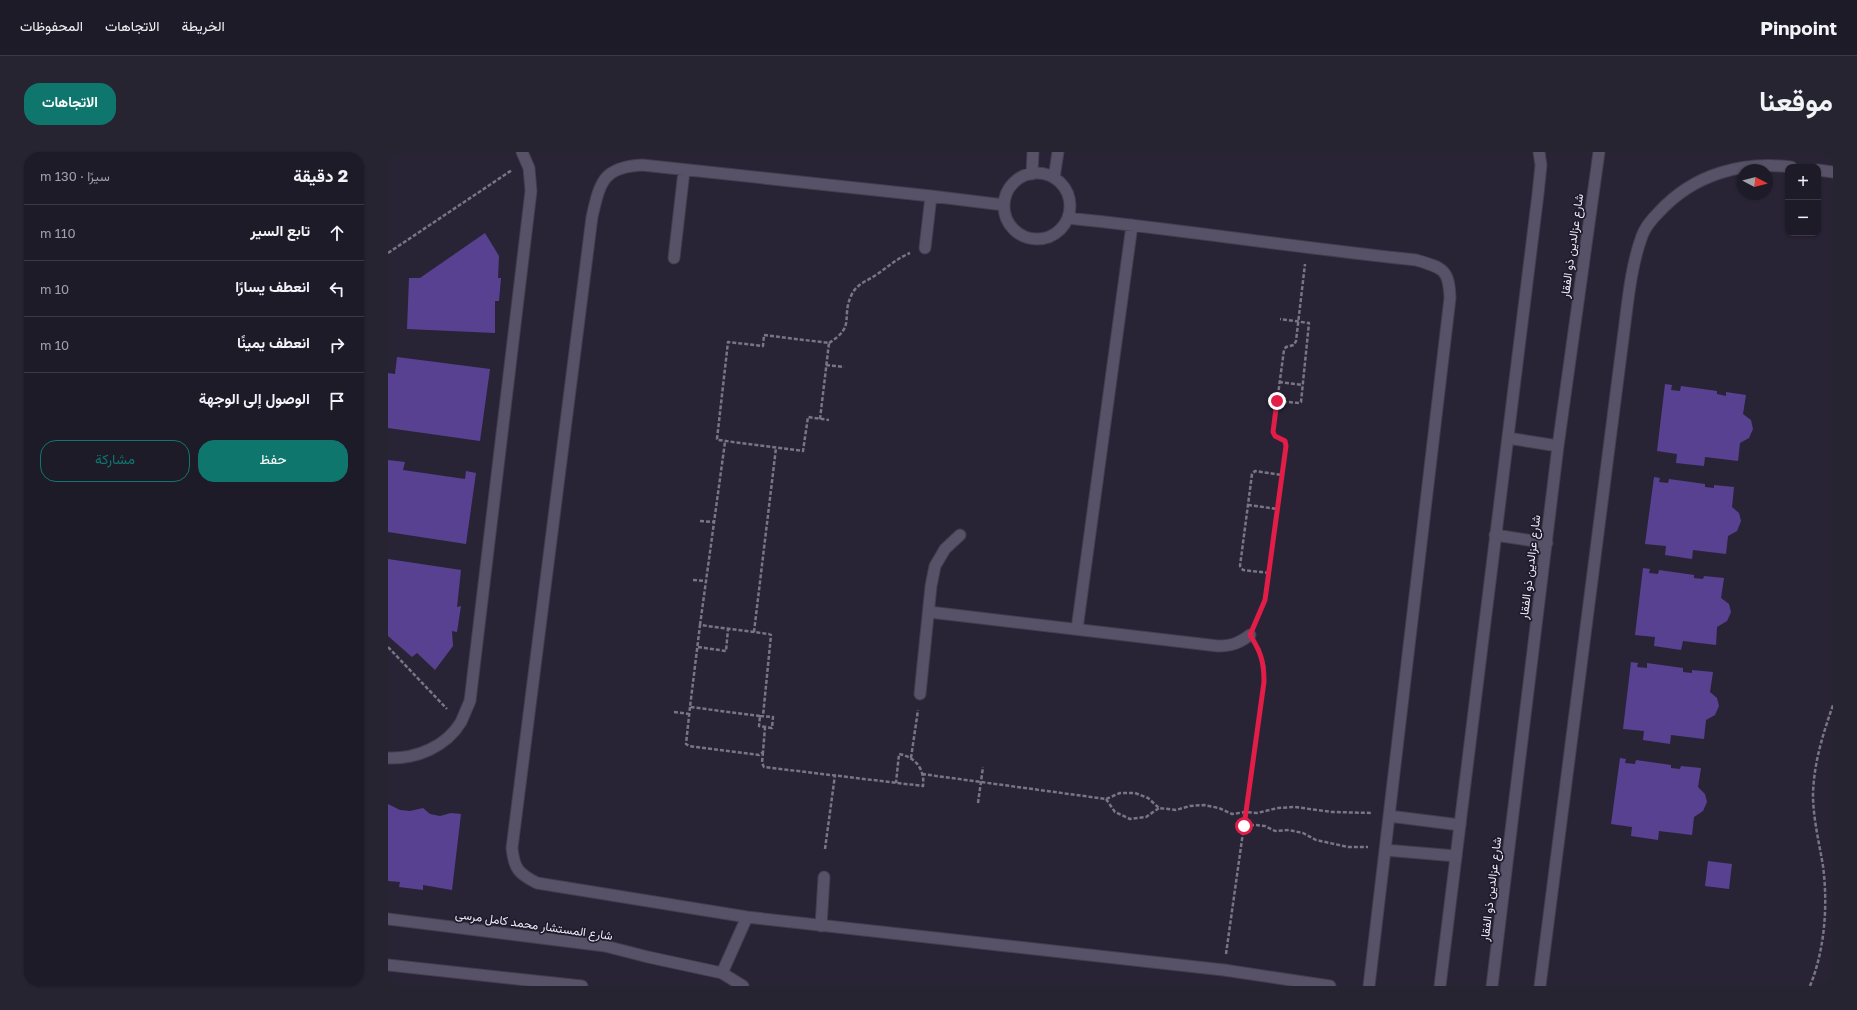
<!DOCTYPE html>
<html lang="ar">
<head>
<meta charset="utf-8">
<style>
	body { margin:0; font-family:"Golos Text",Vazirmatn,sans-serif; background:#262430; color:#f1f3f6; direction:rtl }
	.controls { position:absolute; right:12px; top:12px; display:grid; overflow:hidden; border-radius:8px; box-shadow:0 1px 3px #0004 }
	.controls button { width:36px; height:36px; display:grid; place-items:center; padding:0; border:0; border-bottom:1px solid #3c3945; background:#1e1b28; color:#f1f3f6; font:20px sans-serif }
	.compass { position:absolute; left:1349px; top:12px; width:36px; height:36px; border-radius:50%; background:#1e1b28; box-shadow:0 1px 3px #0004; rotate:97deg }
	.stop { position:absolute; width:12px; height:12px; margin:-9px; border:3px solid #e11d48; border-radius:50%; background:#fff }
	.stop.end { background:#e11d48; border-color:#fff; box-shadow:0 1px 4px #0008 }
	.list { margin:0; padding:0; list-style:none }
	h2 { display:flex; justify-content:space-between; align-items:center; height:52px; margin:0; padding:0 16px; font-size:17px }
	h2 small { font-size:13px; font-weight:400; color:#a1a1a8 }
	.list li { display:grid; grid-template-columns:26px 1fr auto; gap:12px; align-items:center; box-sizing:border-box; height:56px; padding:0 16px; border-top:1px solid #3c3945 }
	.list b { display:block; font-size:15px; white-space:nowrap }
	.list em { font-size:13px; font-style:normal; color:#a1a1a8 }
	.actions { display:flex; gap:8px; padding:12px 16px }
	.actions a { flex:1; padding:9px 0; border:1px solid #0f766e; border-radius:16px; text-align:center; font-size:14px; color:#0f766e }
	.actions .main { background:#0f766e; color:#fff }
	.icon { flex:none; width:22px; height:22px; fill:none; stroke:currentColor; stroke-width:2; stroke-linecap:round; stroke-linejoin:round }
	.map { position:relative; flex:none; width:1445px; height:834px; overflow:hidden; direction:ltr; border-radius:16px }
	header { display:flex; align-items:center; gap:24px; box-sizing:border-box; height:56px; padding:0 20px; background:#1e1b28; border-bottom:1px solid #3c3945 }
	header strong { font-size:19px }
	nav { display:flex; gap:22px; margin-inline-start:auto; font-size:14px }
	.intro { display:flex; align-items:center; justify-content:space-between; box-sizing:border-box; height:96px; padding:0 24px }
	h1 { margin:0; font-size:28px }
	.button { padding:10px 18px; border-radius:16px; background:#0f766e; color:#fff; font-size:14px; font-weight:700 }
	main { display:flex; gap:24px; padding:0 24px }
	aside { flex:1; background:#1e1b28; border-radius:16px; box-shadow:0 1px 3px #0004 }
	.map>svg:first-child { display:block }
	.building { fill:#594192 }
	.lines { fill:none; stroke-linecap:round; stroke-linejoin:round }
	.minor-casing { stroke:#423e4d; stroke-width:13 }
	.tertiary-casing { stroke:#423e4d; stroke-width:13 }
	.path { stroke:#787584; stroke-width:2.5; stroke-dasharray:4 2; stroke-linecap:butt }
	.minor { stroke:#575267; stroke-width:11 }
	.tertiary { stroke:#575267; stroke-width:11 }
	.route { stroke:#e11d48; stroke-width:5 }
	.labels { text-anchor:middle; stroke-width:3.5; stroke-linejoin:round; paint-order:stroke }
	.street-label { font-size:12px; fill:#eeecf8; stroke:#1f1b2c }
</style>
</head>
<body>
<header>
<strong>Pinpoint</strong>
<nav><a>الخريطة</a><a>الاتجاهات</a><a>المحفوظات</a></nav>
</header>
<div class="intro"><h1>موقعنا</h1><a class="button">الاتجاهات</a></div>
<main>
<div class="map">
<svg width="1445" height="834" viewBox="0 0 1445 834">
	<rect width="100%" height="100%" fill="#282436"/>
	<path class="building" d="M97,81L111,104L110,126H113L111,149H107V181L19,177L21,126H32Z
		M9,205L102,217L92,289L0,276V221L7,222Z
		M1277,232L1284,233L1283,238L1292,239L1293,234L1329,239V242L1338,244V240L1358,243L1355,262L1363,268L1365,277L1361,286L1352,291L1350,309L1317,305L1316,314L1288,311L1289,302L1269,299Z
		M0,308L17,310L15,318L77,327L78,319L88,321L78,392L0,380Z
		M1266,325L1272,326L1271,330L1280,331L1281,327L1317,332V335L1326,336V333L1346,335L1344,355L1351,361L1353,369L1349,379L1340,384L1338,402L1305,398L1304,407L1277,403L1278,394L1257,392Z
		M0,407L73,418L69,455L73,454L69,480L64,479L65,494L47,518L29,501L24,505L0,484Z
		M1255,416L1262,417L1261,421L1270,422L1271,418L1306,423V426L1315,427L1316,424L1336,426L1333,446L1341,452L1343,460L1339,469L1329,475L1328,493L1295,489L1293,498L1266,494L1267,485L1247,483Z
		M1243,510L1250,511L1249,515L1259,516V511L1295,516V520L1304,521V518L1325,520L1322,540L1329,546L1331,554L1327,563L1318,568L1316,587L1283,583L1282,592L1255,588L1256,579L1235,577Z
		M1232,606L1238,607L1237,611L1247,612L1248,608L1283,613V616L1292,617L1293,614L1313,616L1310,635L1317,642L1319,650L1315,659L1306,665L1304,683L1271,679L1270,688L1243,684L1244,675L1223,672Z
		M0,652L12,658L22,659L35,656L42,662L52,664L63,661L73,662L64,738L35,733V738L11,735L12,730L0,729Z
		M1320,709L1344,712L1341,737L1317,734Z"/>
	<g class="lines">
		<g class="minor-casing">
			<path id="minor" d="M1430,18L1445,20
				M616 54a33 33 0 1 1 66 0a33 33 0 1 1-66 0Z
				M644,22L645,0
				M666,26L670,0
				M616,53L543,44L254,13C215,15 212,30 204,65L124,696C126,717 131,722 149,731L359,765L836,818L942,834
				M680,66C796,78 912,96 1028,108C1055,116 1061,117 1062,146L981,834
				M537,96L543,44
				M286,106L296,19
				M541,460L830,494C844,494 851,491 862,483
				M689,477L744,73
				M532,542L543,434L547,414L557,397L572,383
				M0,606C28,607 58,595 73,570C76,563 79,556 82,549L143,39L141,16L134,0
				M1001,664L1072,673
				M997,698L1068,704
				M433,774L436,725
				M334,821L359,765
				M1152,834L1236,179C1240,148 1243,114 1254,84C1257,75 1265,66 1271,60C1306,22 1354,9 1403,15"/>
		</g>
		<g class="tertiary-casing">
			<path id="tertiary" d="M1120,286L1170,294
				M1107,383L1159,391
				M0,767L217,794L260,805L334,821L355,834
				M0,813L194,834
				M1052,834L1150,42L1153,13L1151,0
				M1104,834L1170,294L1211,0"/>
		</g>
		<path class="path" d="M0,101L124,18
			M441,191C468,174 453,166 463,144C468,132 479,129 488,123C500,115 508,107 522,101
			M438,213L456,215
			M891,230L915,233
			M889,249L911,251L913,250L921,171L892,167
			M432,267L441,191L376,183L375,194L340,190L329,287L330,288L415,299L420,265L441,268
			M860,353L890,357
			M312,369L326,370
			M881,421L855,418L852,414L864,322L867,319L894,323
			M305,428L318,429
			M869,468L877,448L898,294L897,289L887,284L885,280L896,198L898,195L906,193L908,189L917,112
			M312,473L337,290
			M366,480L388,296
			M0,495L59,557
			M310,495L338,499L340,477
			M302,555L298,592L301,594L371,603L375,600L377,575
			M286,560L301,562
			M372,564L302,555L312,473L381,482L383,483L375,564
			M372,564L385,565L384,576L371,574Z
			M375,600L374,611L376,615L535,634C537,618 528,605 511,602L508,631
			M523,606L530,558
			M534,622L718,647L732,641H747L760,646L771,656L788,658L802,654L816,653L831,656L844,662L858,660L869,661L890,656L907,655L944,660L984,661
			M718,647L727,660L742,667L758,665L771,656
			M590,651L595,615
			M856,674L867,673L877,674L887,679L901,678L915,681L928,688L960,695H980
			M437,697L447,623
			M838,802L876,530V513L871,496
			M1422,834C1437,797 1440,753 1435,714C1431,690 1425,666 1425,642C1426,610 1435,582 1445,553"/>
		<use href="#minor" class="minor"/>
		<use href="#tertiary" class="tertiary"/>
	</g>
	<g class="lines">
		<path class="route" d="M856,674L876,530C876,510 873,500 862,483L877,448L898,294L897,289L887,284L885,280L889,249"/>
	</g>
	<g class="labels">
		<g class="street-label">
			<text transform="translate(1184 94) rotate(-82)" y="4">شارع عزالدين ذو الفقار</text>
			<text transform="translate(1142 415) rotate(-83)" y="4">شارع عزالدين ذو الفقار</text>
			<text transform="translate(1103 737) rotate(-83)" y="4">شارع عزالدين ذو الفقار</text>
			<text transform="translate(146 773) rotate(8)" y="4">شارع المستشار محمد كامل مرسى</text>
		</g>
	</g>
</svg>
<div class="controls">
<button>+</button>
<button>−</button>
</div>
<svg class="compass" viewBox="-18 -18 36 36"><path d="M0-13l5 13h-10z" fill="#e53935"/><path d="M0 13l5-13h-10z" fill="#a1a1a8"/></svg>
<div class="stop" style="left:856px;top:674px"></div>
<div class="stop end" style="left:889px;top:249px"></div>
</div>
<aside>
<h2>2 دقيقة<small>سيرًا · 130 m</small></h2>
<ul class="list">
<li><svg class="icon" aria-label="ahead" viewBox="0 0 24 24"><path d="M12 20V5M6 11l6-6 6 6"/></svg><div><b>تابع السير</b></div><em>110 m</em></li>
<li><svg class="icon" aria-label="left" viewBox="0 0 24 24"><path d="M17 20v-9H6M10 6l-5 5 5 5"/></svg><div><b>انعطف يسارًا</b></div><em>10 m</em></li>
<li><svg class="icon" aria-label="right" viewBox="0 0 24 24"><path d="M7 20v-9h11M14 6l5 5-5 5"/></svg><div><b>انعطف يمينًا</b></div><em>10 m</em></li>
<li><svg class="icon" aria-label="arrive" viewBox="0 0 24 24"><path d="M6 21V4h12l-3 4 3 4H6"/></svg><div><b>الوصول إلى الوجهة</b></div></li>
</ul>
<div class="actions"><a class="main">حفظ</a><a>مشاركة</a></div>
</aside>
</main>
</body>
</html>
